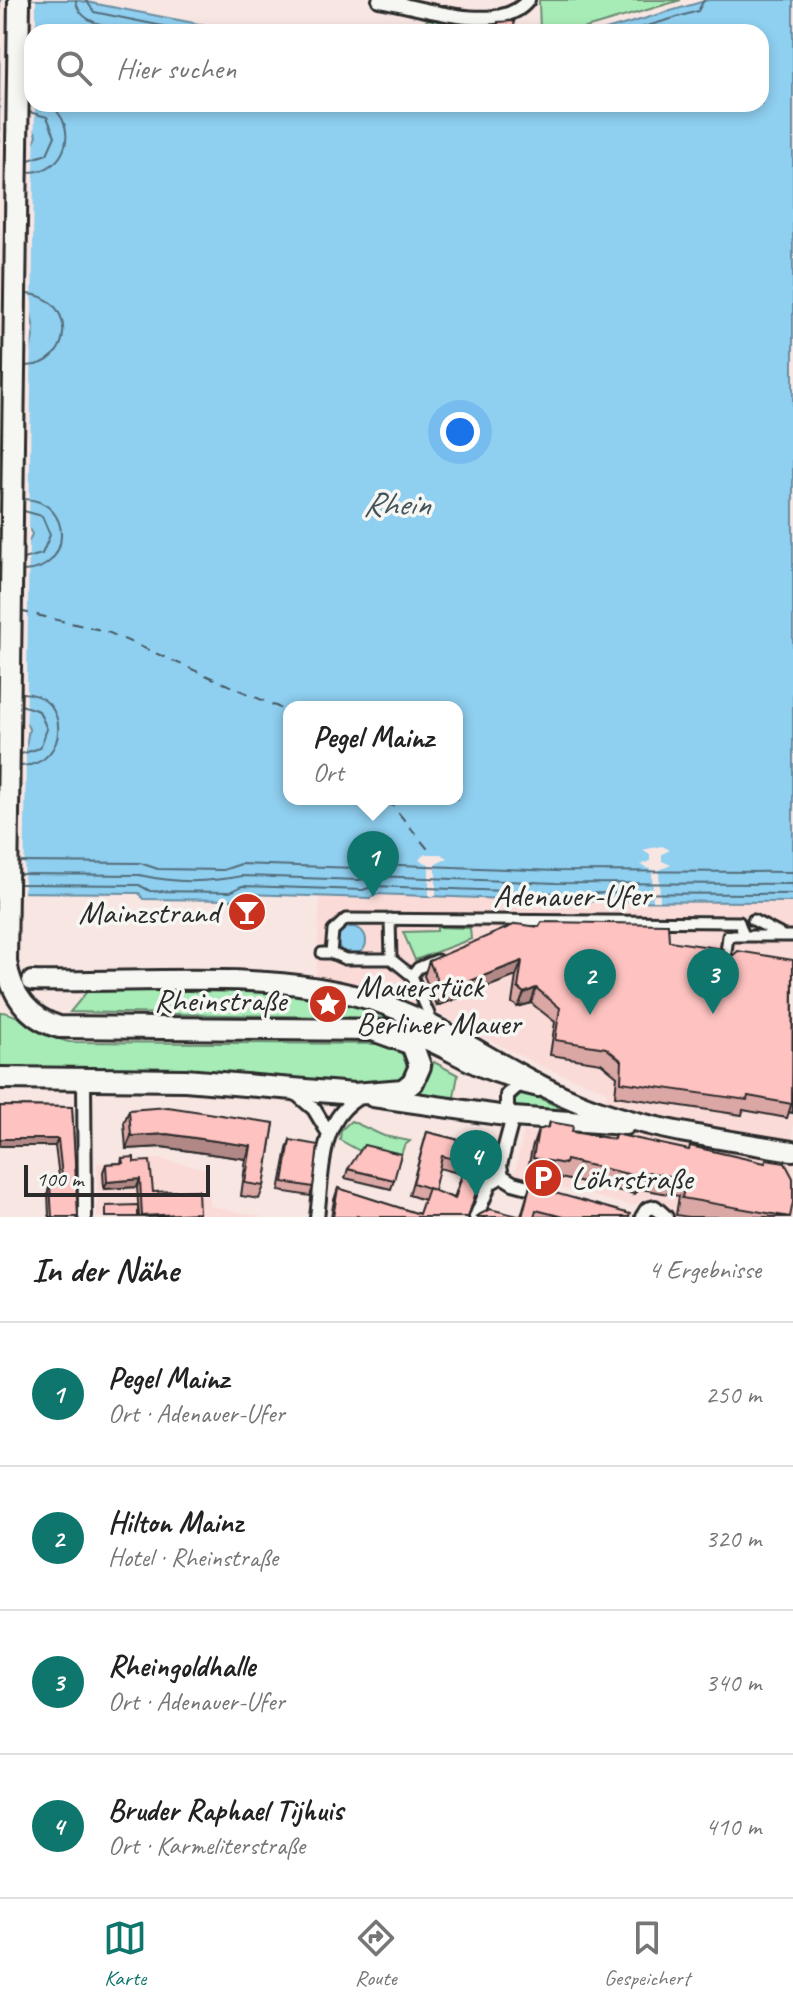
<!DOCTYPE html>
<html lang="de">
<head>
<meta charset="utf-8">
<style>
	body { margin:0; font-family:Caveat,sans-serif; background:#f2f2f2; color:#222 }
	.scale { position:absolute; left:24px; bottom:20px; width:186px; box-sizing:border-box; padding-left:8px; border:4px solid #2b2b2b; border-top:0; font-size:22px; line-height:28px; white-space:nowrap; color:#2b2b2b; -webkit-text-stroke:6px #f6f6f2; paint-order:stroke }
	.you { position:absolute; left:460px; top:432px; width:28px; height:28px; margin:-20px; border:6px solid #fff; border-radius:50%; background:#1a73e8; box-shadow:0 0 0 12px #1a73e833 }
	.badge { display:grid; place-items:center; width:52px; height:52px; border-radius:50%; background:#0f766e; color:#fff; font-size:26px; font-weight:700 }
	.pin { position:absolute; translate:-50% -66px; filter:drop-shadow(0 2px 4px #0008) }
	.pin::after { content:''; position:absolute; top:42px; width:28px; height:24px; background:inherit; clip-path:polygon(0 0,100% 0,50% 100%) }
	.popup { position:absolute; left:283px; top:701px; width:180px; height:104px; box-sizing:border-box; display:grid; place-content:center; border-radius:16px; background:#fff; filter:drop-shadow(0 2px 6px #0005); font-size:26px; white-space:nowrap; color:#767676 }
	.popup b { font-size:30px; color:#222 }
	.popup::after { content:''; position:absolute; left:50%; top:100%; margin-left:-16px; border:16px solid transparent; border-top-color:#fff }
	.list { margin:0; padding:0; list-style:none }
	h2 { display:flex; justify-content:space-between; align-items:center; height:104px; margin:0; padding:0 32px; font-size:34px }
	h2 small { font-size:26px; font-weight:400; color:#767676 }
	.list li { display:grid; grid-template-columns:52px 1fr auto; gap:24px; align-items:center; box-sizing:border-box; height:144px; padding:0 32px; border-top:2px solid #e0e0e0 }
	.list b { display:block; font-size:30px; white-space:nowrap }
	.list p { margin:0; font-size:26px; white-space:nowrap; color:#767676 }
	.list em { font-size:26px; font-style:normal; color:#767676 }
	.icon { flex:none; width:44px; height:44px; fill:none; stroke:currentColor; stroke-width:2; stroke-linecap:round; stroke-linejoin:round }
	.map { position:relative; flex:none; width:793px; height:1217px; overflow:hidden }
	.search { position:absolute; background:#fff; box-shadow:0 4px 12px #0003; left:24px; right:24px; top:24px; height:88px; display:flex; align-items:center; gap:20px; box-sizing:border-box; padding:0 28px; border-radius:24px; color:#767676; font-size:30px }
	.sheet { height:680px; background:#fff }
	nav { display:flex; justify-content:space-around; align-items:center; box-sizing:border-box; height:112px; border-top:2px solid #e0e0e0; background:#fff; font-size:22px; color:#767676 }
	nav a { display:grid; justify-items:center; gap:4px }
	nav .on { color:#0f766e }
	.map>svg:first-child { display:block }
	.built { fill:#fadbd8 }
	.green { fill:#a7ecb7; stroke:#698c71; stroke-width:2 }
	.water { fill:#8fcff0; stroke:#678da1; stroke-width:2; fill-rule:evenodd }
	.pier { fill:#f8e6e3 }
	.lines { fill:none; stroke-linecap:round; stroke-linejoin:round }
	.shore { stroke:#536d7a; stroke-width:2 }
	.ferry { stroke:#44545c; stroke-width:2; stroke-dasharray:10 8; stroke-linecap:butt }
	.pedestrian-casing { stroke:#2b2b2b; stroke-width:15 }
	.minor-casing { stroke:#2b2b2b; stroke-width:18 }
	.secondary-casing { stroke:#2b2b2b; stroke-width:24 }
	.primary-casing { stroke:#2b2b2b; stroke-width:26 }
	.pedestrian { stroke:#f6f6f2; stroke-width:9 }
	.minor { stroke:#f6f6f2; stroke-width:12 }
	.secondary { stroke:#f6f6f2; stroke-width:18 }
	.primary { stroke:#f6f6f2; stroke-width:20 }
	.wall { fill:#daa7a5; stroke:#2b2b2b; stroke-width:2; fill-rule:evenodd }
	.shaded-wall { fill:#b28886; stroke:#2b2b2b; stroke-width:2 }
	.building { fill:#fec2c0; stroke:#2b2b2b; stroke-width:2 }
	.labels { text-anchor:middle; stroke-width:7; stroke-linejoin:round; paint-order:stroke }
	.street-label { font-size:32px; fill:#2b2b2b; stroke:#f6f6f2 }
	.poi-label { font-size:32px; fill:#2b2b2b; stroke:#f6f6f2; text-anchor:start }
	.water-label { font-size:34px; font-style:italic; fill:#44545c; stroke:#f6f6f2 }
</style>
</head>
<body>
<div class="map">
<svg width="793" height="1217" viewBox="0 0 793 1217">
	<rect width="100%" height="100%" fill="#f8e6e3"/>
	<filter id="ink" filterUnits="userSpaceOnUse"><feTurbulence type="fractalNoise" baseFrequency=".0125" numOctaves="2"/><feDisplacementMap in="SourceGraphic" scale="16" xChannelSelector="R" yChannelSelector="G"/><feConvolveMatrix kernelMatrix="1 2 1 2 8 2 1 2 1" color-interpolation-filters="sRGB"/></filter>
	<g filter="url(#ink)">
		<path class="built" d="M376,894L555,901L793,902V1217H673L671,1209L660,1200L647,1198L632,1206L514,1176L524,1131L599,1143L607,1091L543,1067L437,1013L363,988L316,979L320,897L369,898L370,895Z
			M159,1159L207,1169L210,1206L263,1217H97V1163Z"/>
		<path class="green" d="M539,0H681L572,32H540Z
			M429,19L462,25V32H364L384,23L417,28Z
			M437,927L470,928L471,939L415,960L403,932L437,931Z
			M89,989L297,993L389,1014L388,1018L70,1012Z
			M0,1012C17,1011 43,1037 69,1042L388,1044L402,1054L407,1066L399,1084L387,1087L225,1073L0,1068Z
			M434,1062L458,1075L453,1102L412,1098L426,1082Z
			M524,1091L565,1110L518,1112L513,1101Z
			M351,1121L384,1136L410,1141L404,1146L399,1161L358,1150L340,1140L341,1130Z"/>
		<path class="water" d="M0,0H76L240,32H32V104H761V32H599L708,0H793V902L555,901L375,894L370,898L242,894L236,900L143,899L139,893L0,892L29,729L26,723H0V541H29L32,534L29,529H0L34,330L0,139L34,142L37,135L34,130L0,131ZM289,707H457V799H289Z
			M338 941a14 14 0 1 1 28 0a14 14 0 1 1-28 0Z"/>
		<path class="pier" d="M1,0H36V32H32L35,104L24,896H0V732H25V729L0,727V537H28V534L0,533V332L30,330L0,327V135L33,136L0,135Z
			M662,846L670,850L662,854V861L671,865L659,870L660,901H653L652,870L641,865L650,861V855L642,850Z
			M424,854H441L448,858L436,864V896H429V864L419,860Z"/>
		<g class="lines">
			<path class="shore" d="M76,0C78,28 121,27 143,32
				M86,0L94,12L192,32
				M627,32L698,11L704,0
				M29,160L47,154L55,136L47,117L29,112
				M29,172C67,172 80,126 49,104
				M26,366C75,366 76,296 27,294
				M23,559L42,554L50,535L42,516L24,511
				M23,571C73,571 74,500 24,499
				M21,754L40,748L47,729L39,711L21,705
				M21,766C70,765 71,694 22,693
				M19,862L140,863L158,869L223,870L241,864L357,868L373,864L556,871L793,872
				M19,874L139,875C176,883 205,883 242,876L359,880L374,876L556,883L793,884
				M19,884L139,885L150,891L230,892L242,886L363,890L374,886L555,893L793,894"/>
			<path class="ferry" d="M19,611L105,631L278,707L289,715
				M387,799L432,854"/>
			<g class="pedestrian-casing">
				<path id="pedestrian" d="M390,919L391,959L412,976L429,1014
					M753,920L780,934
					M322,953H331L333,931L346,919L739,922L744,936H793
					M331,953L345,959H391
					M725,961L728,936H744
					M412,976L418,968L437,960"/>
			</g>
			<g class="minor-casing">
				<path id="minor" d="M379,0C419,6 500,37 528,0
					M84,1079L85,1217
					M293,1091L314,1109L329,1134
					M502,1176L500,1165L513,1117L507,1108V1095L518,1085L538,1090
					M502,1176L513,1183L543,1191
					M317,1217C323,1175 318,1119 360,1097
					M476,1217L490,1183L502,1176
					M642,1217L647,1209L655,1207L666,1217"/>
			</g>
			<g class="secondary-casing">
				<path id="secondary" d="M32,981C136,984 266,969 364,998C441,1020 502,1071 575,1101C643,1130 721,1139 793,1151
					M385,1030C434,1032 469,1070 517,1078
					M373,1097L513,1117L625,1125"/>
			</g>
			<g class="primary-casing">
				<path id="primary" d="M0,1078L185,1080L354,1094L403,1090L413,1082L420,1066L412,1044L373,1030L59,1027C28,1018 11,994 6,962L19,0"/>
			</g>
			<use href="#pedestrian" class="pedestrian"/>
			<use href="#minor" class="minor"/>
			<use href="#secondary" class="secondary"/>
			<use href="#primary" class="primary"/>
		</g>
		<path class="wall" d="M539,927L669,941L730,958L793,960V1113L789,1112L787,1118L743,1110L742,1115L615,1096L617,1076L601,1063L550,1055L555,1022L531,1003L518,1007L512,1003L516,976L437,1006L424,976L429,961Z
			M0,1106L72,1107L78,1217H49L48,1191L50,1184H60L55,1146H0Z
			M129,1110L274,1123L264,1186L259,1199L241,1196L246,1159L162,1147L126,1149L124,1123Z
			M550,1122L572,1132L613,1139L615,1134L790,1217H688L676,1215L679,1196L641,1189L634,1194L560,1178L559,1181L527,1175L532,1148L538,1130L548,1127Z
			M427,1132L483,1146L473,1185L468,1217H331L334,1200L338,1188L419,1214L424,1200L409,1195ZM439,1168L462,1174L454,1198L433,1191Z
			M290,1140L313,1187L310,1196L279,1191L287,1149Z
			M122,1158L134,1162L153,1192L199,1213L198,1217H139L137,1187L104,1189L103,1172L106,1164L121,1163Z
			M348,1169L394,1180L391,1189L345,1178Z
			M530,1186L629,1217H475L521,1216Z"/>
		<path class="shaded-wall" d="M522,961L516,976L437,1006L442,992Z
			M536,988L531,1003L518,1007L524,993Z
			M793,1098V1113L789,1112Z
			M167,1134L251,1146L246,1159L162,1147L126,1149L131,1136Z
			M0,1139H58L55,1146H0Z
			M648,1172L641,1189L634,1194L641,1177Z
			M140,1179L137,1187L104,1189L107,1182Z
			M199,1213L198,1217H142V1216Z"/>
		<path class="building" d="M514,21L515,32H499L498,22Z
			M542,922L668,924L669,941L723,949L730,958L738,951L793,960L792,1104L748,1096L747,1100L621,1082L622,1061L606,1048L555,1040L560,1008L536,988L524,993L518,988L522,961L442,992L429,961L516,924L539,927Z
			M0,1106L72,1107L78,1217H52L50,1184L63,1185L58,1139H0Z
			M168,1107L274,1123L264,1186L245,1183L251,1146L167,1134L131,1136L129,1110Z
			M550,1122L573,1126L572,1132L614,1139L615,1134L689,1150L690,1146L765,1163L766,1160L785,1163L793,1178V1202L790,1217L682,1198L686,1179L648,1172L641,1177L566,1160L565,1164L533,1158L538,1130L549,1127Z
			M427,1132L483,1146L473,1185L478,1186L468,1217H360L357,1216L356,1217H333L338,1188L419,1214L428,1188L455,1199L466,1162L442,1156L434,1190L413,1183Z
			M290,1140L318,1145L313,1187L283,1182Z
			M364,1145L401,1154L394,1180L348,1169Z
			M134,1157V1162L150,1161L153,1192L198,1190L199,1213L142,1216L140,1179L107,1182L106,1164L123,1163L122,1158Z
			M530,1186L630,1214L629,1217H563L536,1210L534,1217H475L490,1209L522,1217Z
			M138,1205V1217H106V1206Z"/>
	</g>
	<defs>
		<g id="bar-disc" transform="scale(2)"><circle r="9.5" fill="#c8321e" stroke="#f6f6f2"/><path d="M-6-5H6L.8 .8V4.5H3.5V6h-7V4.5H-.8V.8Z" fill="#fff"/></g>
		<g id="sight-disc" transform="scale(2)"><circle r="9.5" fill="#c8321e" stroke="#f6f6f2"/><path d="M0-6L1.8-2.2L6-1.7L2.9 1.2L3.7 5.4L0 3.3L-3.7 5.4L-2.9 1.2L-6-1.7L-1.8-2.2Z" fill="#fff"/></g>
		<g id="parking-disc" transform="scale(2)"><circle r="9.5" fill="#c8321e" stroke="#f6f6f2"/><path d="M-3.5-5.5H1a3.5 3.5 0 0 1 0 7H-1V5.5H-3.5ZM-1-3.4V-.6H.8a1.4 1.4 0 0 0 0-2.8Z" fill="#fff"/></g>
	</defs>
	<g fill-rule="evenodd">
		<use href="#bar-disc" x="247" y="912"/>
		<use href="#sight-disc" x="328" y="1004"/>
		<use href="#parking-disc" x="543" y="1178"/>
	</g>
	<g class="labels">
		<g class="street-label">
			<text x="572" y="906">Adenauer-Ufer</text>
			<text x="220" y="1011">Rheinstraße</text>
		</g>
		<g class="poi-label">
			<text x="219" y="923" text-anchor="end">Mainzstrand</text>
			<text x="356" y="997">Mauerstück<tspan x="356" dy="37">Berliner Mauer</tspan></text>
			<text x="571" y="1189">Löhrstraße</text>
		</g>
		<g class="water-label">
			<text x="396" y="515">Rhein</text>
		</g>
	</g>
</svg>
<div class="scale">100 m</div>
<div class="you"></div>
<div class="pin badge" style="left:373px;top:897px">1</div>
<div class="popup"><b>Pegel Mainz</b>Ort</div>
<div class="pin badge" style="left:590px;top:1015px">2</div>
<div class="pin badge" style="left:713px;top:1014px">3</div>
<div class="pin badge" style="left:476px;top:1196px">4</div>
<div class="search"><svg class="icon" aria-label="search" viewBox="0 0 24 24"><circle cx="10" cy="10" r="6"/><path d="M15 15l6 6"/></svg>Hier suchen</div>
</div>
<section class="sheet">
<h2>In der Nähe<small>4 Ergebnisse</small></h2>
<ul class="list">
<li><span class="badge">1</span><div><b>Pegel Mainz</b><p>Ort · Adenauer-Ufer</p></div><em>250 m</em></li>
<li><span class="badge">2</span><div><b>Hilton Mainz</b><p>Hotel · Rheinstraße</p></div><em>320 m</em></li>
<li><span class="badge">3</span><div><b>Rheingoldhalle</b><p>Ort · Adenauer-Ufer</p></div><em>340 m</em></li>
<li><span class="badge">4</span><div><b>Bruder Raphael Tijhuis</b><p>Ort · Karmeliterstraße</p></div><em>410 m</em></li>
</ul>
</section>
<nav>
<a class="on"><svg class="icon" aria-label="map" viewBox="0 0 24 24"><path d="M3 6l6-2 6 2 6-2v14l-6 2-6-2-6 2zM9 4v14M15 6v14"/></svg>Karte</a>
<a><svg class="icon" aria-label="directions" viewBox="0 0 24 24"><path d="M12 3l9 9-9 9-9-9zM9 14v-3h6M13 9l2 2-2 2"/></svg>Route</a>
<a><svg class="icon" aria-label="saved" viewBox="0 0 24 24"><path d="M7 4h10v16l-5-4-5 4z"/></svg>Gespeichert</a>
</nav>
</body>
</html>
